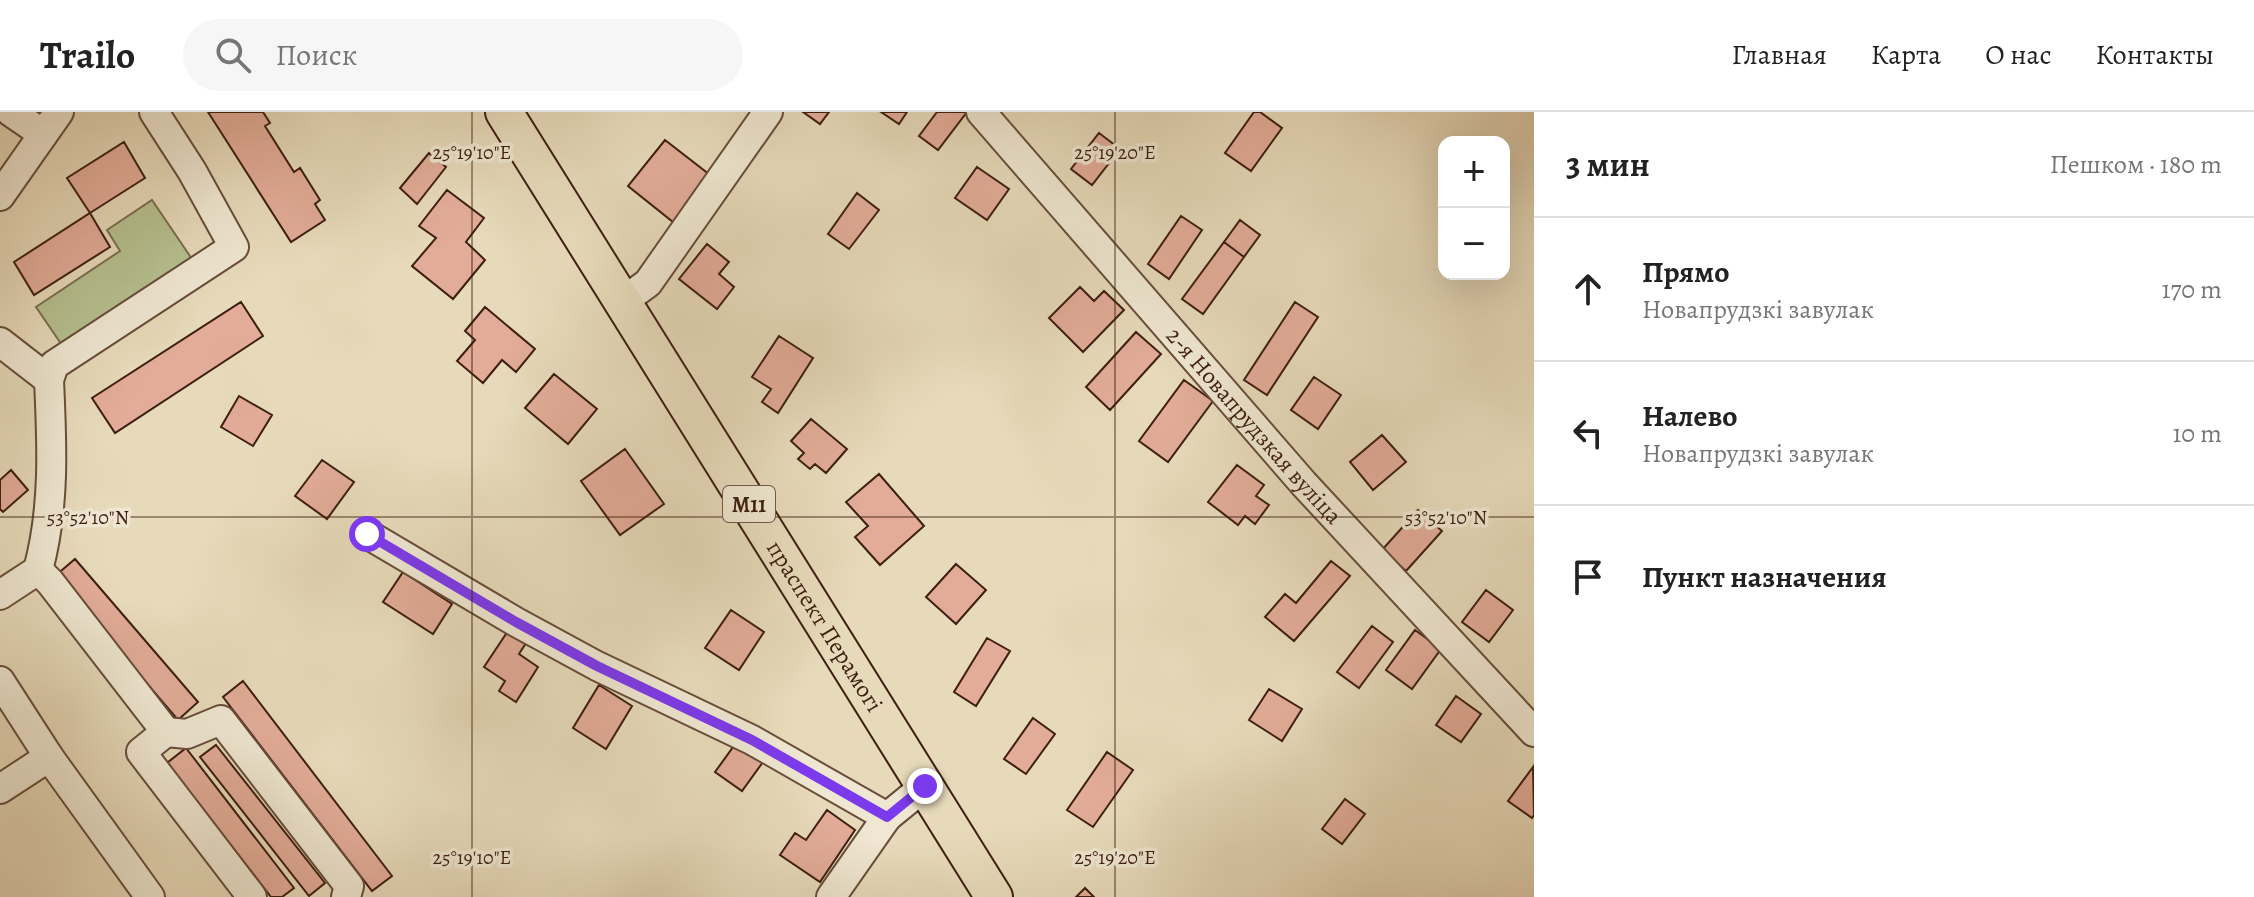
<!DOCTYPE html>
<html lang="ru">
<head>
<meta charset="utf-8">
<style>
	body { margin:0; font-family:Alegreya,serif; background:#f6f6f6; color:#222 }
	.controls { position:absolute; right:24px; top:24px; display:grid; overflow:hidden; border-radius:16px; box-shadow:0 8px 32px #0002 }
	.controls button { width:72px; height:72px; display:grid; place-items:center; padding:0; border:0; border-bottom:2px solid #e0e0e0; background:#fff; color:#222; font:40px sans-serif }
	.stop { position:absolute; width:24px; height:24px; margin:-18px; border:6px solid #7c3aed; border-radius:50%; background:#fff }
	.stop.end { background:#7c3aed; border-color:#fff; box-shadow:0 2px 8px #0008 }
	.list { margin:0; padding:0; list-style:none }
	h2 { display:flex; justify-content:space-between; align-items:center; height:104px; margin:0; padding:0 32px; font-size:34px }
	h2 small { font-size:26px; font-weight:400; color:#767676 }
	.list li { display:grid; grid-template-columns:52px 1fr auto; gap:24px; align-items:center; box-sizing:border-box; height:144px; padding:0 32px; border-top:2px solid #e0e0e0 }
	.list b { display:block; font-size:30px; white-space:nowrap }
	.list p { margin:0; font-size:26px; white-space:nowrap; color:#767676 }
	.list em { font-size:26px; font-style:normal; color:#767676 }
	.icon { flex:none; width:44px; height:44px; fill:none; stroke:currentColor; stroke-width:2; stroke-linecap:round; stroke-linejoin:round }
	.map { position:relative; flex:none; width:1534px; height:785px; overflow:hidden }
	header { display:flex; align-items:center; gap:48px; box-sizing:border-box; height:112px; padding:0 40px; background:#fff; border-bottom:2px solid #e0e0e0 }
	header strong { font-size:38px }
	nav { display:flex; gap:44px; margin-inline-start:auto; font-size:28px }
	.search { width:560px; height:72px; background:#f6f6f6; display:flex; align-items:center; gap:20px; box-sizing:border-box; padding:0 28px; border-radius:44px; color:#767676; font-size:30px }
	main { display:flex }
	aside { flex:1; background:#fff }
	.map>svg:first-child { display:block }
	.green { fill:#b6c090; stroke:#7a6f50; stroke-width:2 }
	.building { fill:#e2ac98; stroke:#3d1e11; stroke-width:2 }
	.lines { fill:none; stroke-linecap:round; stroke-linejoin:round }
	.minor-casing { stroke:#684d3b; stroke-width:32 }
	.major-casing { stroke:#3d1e11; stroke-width:40 }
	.minor { stroke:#efe7d2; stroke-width:28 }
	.major { stroke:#e7daba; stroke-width:36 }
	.route { stroke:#7c3aed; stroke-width:10 }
	.ticks { fill:none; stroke:#3d1e11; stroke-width:2; stroke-opacity:0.45 }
	.labels { text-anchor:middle; stroke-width:7; stroke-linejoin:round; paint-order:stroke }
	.shield { fill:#efe7d2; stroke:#725a4b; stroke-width:2 }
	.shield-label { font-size:22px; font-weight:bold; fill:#3d1e11 }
	.street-label { font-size:24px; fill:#3d1e11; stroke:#efe7d2 }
	.ticks-label { font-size:20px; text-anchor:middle; fill:#3d1e11; stroke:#efe7d2; stroke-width:7; stroke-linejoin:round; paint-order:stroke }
</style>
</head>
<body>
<header>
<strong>Trailo</strong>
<div class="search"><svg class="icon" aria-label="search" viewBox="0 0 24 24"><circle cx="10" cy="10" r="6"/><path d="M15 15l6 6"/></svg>Поиск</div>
<nav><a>Главная</a><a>Карта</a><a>О нас</a><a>Контакты</a></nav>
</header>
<main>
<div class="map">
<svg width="1534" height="785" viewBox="0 0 1534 785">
	<rect width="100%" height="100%" fill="#e7daba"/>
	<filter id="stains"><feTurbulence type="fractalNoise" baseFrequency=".0025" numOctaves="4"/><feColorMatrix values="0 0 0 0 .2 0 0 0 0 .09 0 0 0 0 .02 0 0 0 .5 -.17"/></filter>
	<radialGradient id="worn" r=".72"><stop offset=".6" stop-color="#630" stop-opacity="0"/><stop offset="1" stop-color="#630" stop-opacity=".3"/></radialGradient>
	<path class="green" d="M152,88L194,150L64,236L36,195L120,139L107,118Z"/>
	<path class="building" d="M208,0H263L270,11L265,14L294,60L300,56L320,88L315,92L325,108L291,130Z
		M803,0H829L820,12Z
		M881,0H907L899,12Z
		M937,0H967L938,38L919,24Z
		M1254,0H1260L1282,16L1251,59L1225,41Z
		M1099,21L1120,37L1092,73L1071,57Z
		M665,28L710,63L673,110L628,74Z
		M124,30L145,66L90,101L67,66Z
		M429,41L446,55L417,92L400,76Z
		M977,55L1009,77L987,108L955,86Z
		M447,78L484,106L466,130L485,148L453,187L412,154L436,126L419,114Z
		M857,81L879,98L849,137L828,122Z
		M90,101L110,135L34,183L14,150Z
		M1181,104L1202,118L1169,167L1148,152Z
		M1240,108L1260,123L1244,145L1224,130Z
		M1224,130L1244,145L1203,202L1182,187Z
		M707,132L729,150L719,162L734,175L717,197L679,167Z
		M1080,175L1094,189L1104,179L1124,198L1083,240L1049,206Z
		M241,190L263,224L115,321L92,286Z
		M1295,190L1318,205L1267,283L1244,268Z
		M485,195L535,237L516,260L502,248L483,271L457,249L475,228L465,219Z
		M1136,220L1161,242L1110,298L1086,275Z
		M779,224L813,246L778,301L762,290L771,277L752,265Z
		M554,262L597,297L568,332L525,296Z
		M1314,265L1341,283L1318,317L1291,298Z
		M1184,268L1213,289L1168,350L1139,329Z
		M239,284L272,303L253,334L221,315Z
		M811,307L847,337L826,361L815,352L810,357L798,347L804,341L791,329Z
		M1382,323L1406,350L1373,378L1350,350Z
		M625,337L664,392L620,423L581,369Z
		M322,348L354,370L327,407L295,384Z
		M1237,353L1264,373L1256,384L1269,393L1255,412L1245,404L1238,413L1208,390Z
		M11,358L28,378L3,400L0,397V368Z
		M879,362L924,414L880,453L855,425L868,414L846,390Z
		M1418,398L1442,419L1406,459L1382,438Z
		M75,447L198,590L178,608L55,464Z
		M1331,449L1350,464L1294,529L1265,505L1285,482L1296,491Z
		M956,452L986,478L956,512L926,485Z
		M403,460L452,492L433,522L383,490Z
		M1486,478L1513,498L1489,530L1462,510Z
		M731,498L764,520L739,558L705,536Z
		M1372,514L1393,530L1359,576L1337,560Z
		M1415,518L1441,537L1412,577L1386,558Z
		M508,519L526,531L519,542L538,555L516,590L499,579L505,569L484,555Z
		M987,526L1010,539L976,594L954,580Z
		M243,569L392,764L372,779L223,585Z
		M599,573L632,594L606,637L573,616Z
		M1269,577L1302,597L1282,629L1249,608Z
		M1456,584L1481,602L1461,630L1436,613Z
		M1033,606L1055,622L1026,662L1004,647Z
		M736,631L763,650L742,679L715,660Z
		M216,633L325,771L309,784L200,645Z
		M186,636L294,776L282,785H271L167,651Z
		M1107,640L1133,658L1093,715L1067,698Z
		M1533,655L1534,703L1532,706L1508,689Z
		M1345,687L1365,702L1342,732L1322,717Z
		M827,698L855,718L820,770L780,743L795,721L806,728Z
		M1085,776L1094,785H1076Z"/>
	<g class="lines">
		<g class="minor-casing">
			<g id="minor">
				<path d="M11,0L43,22"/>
				<path id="s1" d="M981,0L1304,372L1534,620"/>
				<path d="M0,84L59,0"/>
				<path d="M622,190L648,171L768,0"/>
				<path d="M0,230L49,268L54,253L234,135L192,59L154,0"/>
				<path d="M367,422L516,510L597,554L752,628L887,705L925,674"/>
				<path d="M38,458L50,470L166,620L187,622L221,608L349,774L346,785"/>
				<path d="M0,483L38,458C55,396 52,332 49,268"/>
				<path d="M0,569L49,645L150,785"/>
				<path d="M166,620L141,640L252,785"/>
				<path d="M0,677L49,645"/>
				<path d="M831,785L887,705"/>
			</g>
		</g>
		<g class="major-casing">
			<g id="major">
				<path id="s2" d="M504,0L994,785"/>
			</g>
		</g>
		<use href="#minor" class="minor"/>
		<use href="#major" class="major"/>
	</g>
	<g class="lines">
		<path class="route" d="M367,422L516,510L597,554L752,628L887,705L925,674"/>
	</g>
	<path class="ticks" d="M472,0V785M1115,0V785M0,405H1534"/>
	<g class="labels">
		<rect class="shield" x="723" y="374" width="52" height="36" rx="6"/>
		<g class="shield-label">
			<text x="749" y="400">М11</text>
		</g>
		<g class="street-label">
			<text dy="8" stroke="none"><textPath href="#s1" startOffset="416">2-я Новапрудзкая вуліца</textPath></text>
			<text dy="8" stroke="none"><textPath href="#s2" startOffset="606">праспект Перамогі</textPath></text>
		</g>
	</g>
	<g class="ticks-label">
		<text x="472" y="47">25°19'10"E</text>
		<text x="1115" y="47">25°19'20"E</text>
		<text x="88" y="412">53°52'10"N</text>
		<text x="1446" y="412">53°52'10"N</text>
		<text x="472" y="752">25°19'10"E</text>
		<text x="1115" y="752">25°19'20"E</text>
	</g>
	<rect width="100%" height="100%" filter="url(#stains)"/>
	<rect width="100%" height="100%" fill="url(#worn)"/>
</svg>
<div class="controls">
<button>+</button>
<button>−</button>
</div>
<div class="stop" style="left:367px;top:422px"></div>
<div class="stop end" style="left:925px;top:674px"></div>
</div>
<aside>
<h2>3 мин<small>Пешком · 180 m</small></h2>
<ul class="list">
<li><svg class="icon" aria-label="ahead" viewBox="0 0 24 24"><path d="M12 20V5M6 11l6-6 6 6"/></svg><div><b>Прямо</b><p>Новапрудзкі завулак</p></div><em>170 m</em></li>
<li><svg class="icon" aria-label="left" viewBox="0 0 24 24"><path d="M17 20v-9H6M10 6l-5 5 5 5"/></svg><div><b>Налево</b><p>Новапрудзкі завулак</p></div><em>10 m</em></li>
<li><svg class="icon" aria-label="arrive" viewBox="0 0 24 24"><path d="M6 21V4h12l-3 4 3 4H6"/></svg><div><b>Пункт назначения</b></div></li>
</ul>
</aside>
</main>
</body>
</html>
